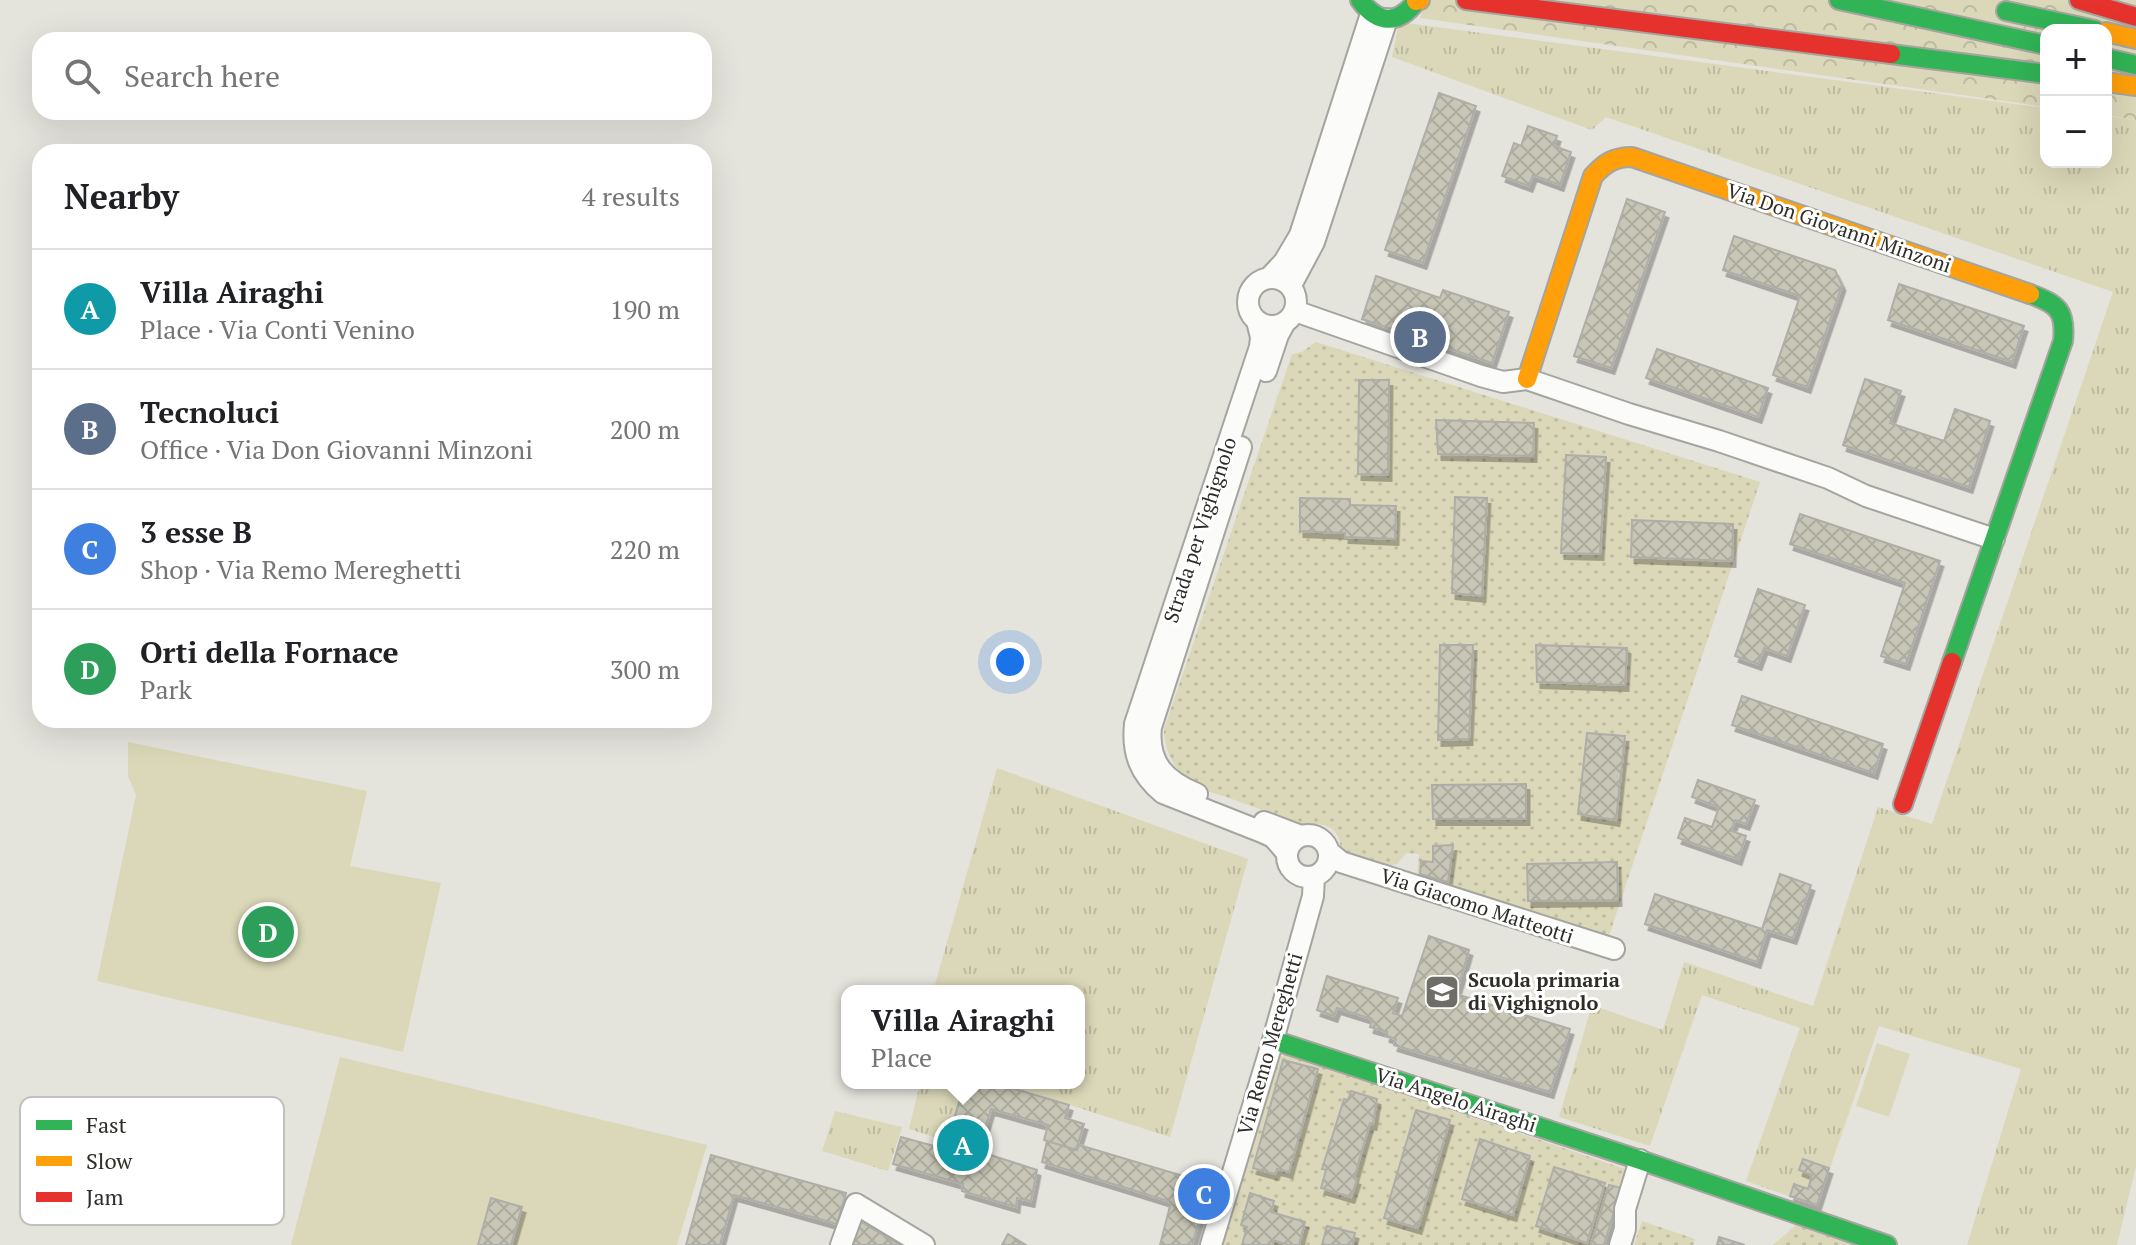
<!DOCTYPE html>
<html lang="en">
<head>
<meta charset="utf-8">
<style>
	body { margin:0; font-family:"PT Serif",serif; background:#f6f6f6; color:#202124 }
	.controls { position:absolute; right:24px; top:24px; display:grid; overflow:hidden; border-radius:16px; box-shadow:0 8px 32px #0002 }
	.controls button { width:72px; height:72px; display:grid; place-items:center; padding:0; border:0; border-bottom:2px solid #e0e0e0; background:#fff; color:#202124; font:40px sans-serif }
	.you { position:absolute; left:1010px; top:662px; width:28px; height:28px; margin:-20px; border:6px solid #fff; border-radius:50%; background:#1a73e8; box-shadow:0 0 0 12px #1a73e833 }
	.badge { display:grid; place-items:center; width:52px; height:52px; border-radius:50%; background:#6e6d67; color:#fff; font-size:26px; font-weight:700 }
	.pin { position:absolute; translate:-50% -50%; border:4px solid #fff; box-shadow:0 2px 8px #0006 }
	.popup { position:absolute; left:841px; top:985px; width:244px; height:104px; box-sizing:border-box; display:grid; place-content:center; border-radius:16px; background:#fff; filter:drop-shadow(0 2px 6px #0005); font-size:26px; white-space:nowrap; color:#757577 }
	.popup b { font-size:30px; color:#202124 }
	.popup::after { content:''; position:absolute; left:50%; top:100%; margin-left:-16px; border:16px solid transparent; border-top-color:#fff }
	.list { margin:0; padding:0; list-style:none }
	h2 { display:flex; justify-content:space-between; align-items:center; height:104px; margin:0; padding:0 32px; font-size:34px }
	h2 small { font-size:26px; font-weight:400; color:#757577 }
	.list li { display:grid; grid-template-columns:52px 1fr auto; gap:24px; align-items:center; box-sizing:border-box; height:120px; padding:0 32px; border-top:2px solid #e0e0e0 }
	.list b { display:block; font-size:30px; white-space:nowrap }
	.list p { margin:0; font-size:26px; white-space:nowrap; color:#757577 }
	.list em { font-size:26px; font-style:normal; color:#757577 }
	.icon { flex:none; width:44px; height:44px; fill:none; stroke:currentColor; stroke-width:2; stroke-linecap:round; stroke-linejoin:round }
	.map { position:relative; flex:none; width:2136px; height:1245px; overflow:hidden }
	.search { position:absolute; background:#fff; box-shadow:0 8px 32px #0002; left:32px; top:32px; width:680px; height:88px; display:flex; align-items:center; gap:20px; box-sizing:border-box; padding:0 28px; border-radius:24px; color:#757577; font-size:30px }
	.panel { position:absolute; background:#fff; box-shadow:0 8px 32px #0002; left:32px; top:144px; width:680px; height:584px; border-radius:24px }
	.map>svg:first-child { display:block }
	.grass { fill:url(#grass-dots) }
	.forest { fill:url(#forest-crowns) }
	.park { fill:url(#park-tufts) }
	.garden { fill:#dbd8b9 }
	.building { fill:url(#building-cross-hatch); stroke:#aeaea8; stroke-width:2; filter:url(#shadow) }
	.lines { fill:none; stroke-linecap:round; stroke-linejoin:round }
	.street-casing { stroke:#a5a5a0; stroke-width:24 }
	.fast-casing { stroke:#a5a5a0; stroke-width:22 }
	.slow-casing { stroke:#a5a5a0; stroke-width:22 }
	.jam-casing { stroke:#a5a5a0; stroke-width:22 }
	.street { stroke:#fbfbfa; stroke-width:20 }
	.fast { stroke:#30b455; stroke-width:18 }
	.slow { stroke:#ff9f0a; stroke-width:18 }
	.jam { stroke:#e5322d; stroke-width:18 }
	.labels { text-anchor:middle; stroke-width:6; stroke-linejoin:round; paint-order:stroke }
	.street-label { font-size:20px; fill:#2e2d28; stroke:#fff }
	.poi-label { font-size:20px; font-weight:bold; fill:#2e2d28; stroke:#fff; text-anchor:start }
	.key { fill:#fff; stroke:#c0c0be; stroke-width:2 }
	.key-label { font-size:22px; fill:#2e2d28 }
</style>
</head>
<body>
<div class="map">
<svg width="2136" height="1245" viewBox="0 0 2136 1245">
	<defs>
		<pattern id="grass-dots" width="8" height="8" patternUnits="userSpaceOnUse" patternTransform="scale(2)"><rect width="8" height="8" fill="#dbd8b9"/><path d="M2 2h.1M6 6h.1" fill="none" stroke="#bcba9f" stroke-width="1.8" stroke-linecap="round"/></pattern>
		<pattern id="forest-crowns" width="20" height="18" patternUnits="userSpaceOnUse" patternTransform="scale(2)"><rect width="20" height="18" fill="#dbd8b9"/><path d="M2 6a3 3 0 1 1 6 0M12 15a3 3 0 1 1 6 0" fill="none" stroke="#bcba9f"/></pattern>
		<pattern id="park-tufts" width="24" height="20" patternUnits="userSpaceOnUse" patternTransform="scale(2)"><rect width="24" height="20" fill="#dbd8b9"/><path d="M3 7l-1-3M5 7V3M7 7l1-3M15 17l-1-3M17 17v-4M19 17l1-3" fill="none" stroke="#bcba9f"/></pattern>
		<pattern id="building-cross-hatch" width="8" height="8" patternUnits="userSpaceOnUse" patternTransform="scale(2)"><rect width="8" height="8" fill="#c8c7b7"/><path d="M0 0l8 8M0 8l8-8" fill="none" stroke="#acab9d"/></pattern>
		<filter id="shadow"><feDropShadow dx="3.5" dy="6" stdDeviation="0" flood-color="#0004"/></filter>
	</defs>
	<rect width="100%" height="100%" fill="#e4e3dc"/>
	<path class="grass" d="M1316,342L1760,482L1609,936L1417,876L1419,854L1406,853L1397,864L1385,866L1341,850C1339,825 1324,821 1301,827C1277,815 1251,806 1226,797C1215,793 1200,790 1191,783C1174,770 1164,750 1164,729L1292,354L1302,352Z
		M1288,1054L1628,1170L1605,1245H1223L1275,1058Z
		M1642,1221L1695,1239L1693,1245H1634Z
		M1796,1225L1857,1245H1773Z"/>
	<path class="forest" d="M1427,0H2136V120L2106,115V30H2046V107L1420,18Z"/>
	<path class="park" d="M1399,22L2046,108V162H2106V116L2136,120V1166L2117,1245H1967L2021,1069L1879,1026L1817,1206L1746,1181L1800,1028L1702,995L1650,1146L1559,1117L1592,1005L1663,1030L1684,962L1813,1006L1878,807L1932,824L2113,292L1606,117L1592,130L1392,57Z
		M997,768L1248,859L1170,1137L1001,1083H1079V991H933Z
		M920,1083H963L946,1141L909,1129Z
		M835,1111L902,1127L888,1171L822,1151Z"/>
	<path class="garden" d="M128,742L367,791L350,866L441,883L403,1052L97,981L136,795L128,776Z
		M1877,1043L1910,1054L1889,1117L1856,1106Z
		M340,1057L707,1145L677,1245H291Z"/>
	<path class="building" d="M1439,93L1476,106L1423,263L1385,250Z
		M1528,126L1557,136L1554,146L1571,152L1560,185L1533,175L1529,186L1502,176L1514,143L1521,146Z
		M1627,199L1665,212L1611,368L1574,356Z
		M1734,236L1835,270L1842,285L1807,387L1773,375L1800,296L1723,270Z
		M1376,276L1440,298L1443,290L1509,312L1492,363L1362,319Z
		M1899,284L2024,326L2012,362L1888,320Z
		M1657,349L1768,388L1758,417L1646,378Z
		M1865,379L1901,391L1890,423L1944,441L1955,409L1990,421L1969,487L1843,445Z
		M1359,380H1389L1388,475L1358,474Z
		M1436,420L1534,423L1533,456L1438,454Z
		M1566,455L1606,457L1600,554L1561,553Z
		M1455,497L1487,498L1482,596L1452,593Z
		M1300,498L1350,499V505L1396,506L1395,539L1345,537V533L1300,531Z
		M1800,514L1940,561L1906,664L1881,656L1905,583L1790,544Z
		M1632,520L1733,524L1732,561L1631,557Z
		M1758,589L1805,605L1787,656L1764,648L1758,664L1735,656Z
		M1440,645H1473L1469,739L1438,740Z
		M1536,645L1627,648L1625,685L1537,682Z
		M1742,696L1883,744L1874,773L1732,725Z
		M1587,733L1625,736L1616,820L1578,814Z
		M1698,780L1755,800L1746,824L1735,820L1731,831L1746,836L1738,859L1678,838L1685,818L1712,827L1719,807L1692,797Z
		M1526,784V819H1433L1432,785Z
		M1453,845L1448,882L1420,874L1421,861L1433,862V846Z
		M1617,862L1618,900L1528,901L1527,864Z
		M1780,874L1811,885L1793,938L1767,930L1757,962L1645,924L1655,894L1762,929Z
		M1429,936L1469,950L1456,994L1570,1029L1550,1092L1394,1045L1396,1039L1386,1036L1387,1032L1370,1027L1372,1019L1337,1008L1334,1016L1317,1010L1327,976L1398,998L1393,1013L1402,1016Z
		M1283,1060L1318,1069L1289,1172L1277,1169L1275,1174L1253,1168Z
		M982,1083H995L1069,1105L1065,1118L1084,1124L1076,1150L1044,1140L1048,1125L991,1109L978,1151L1037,1170L1031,1201L1017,1198L1016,1207L962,1191L963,1184L893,1164L901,1137L945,1149L964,1085L980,1090Z
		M1351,1091L1377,1099L1373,1124L1370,1123L1354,1178L1357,1179L1351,1197L1321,1188L1326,1170L1322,1169L1344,1099L1348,1100Z
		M1416,1110L1450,1120L1418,1228L1384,1218Z
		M1480,1139L1530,1156L1513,1215L1462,1199Z
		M1047,1141L1077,1150L1079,1145L1210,1184L1192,1245H1160L1171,1202L1042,1162Z
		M711,1155L846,1193L837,1224L734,1195L720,1245H686Z
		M1803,1159L1829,1168L1817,1205L1790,1196L1794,1184L1808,1189L1812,1175L1799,1170Z
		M1554,1167L1605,1183L1587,1243L1536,1226Z
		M1609,1185L1621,1188L1604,1245H1591Z
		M1250,1193L1274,1201L1271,1212L1305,1222L1299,1245H1289L1273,1240L1272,1245H1242L1247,1227L1241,1225Z
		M491,1198L522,1207L511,1245H478Z
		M853,1217L900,1245H847Z
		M853,1217L900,1245H847Z
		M1327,1226L1355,1233L1352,1245H1322Z
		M1008,1234L1026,1245H1002Z
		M1719,1237L1745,1245H1717Z"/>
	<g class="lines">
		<g class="street-casing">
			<path id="street" d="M1270,277L1284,262L1300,235L1371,14
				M1248 302a24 24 0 1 1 48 0a24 24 0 1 1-48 0Z
				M1291,285L1314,242L1387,19
				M1295,311L1481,376L1503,382L1527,379L1629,414L1719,441L1828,478L1866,496L1994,539
				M1257,321L1261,337L1260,347L1135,724C1132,753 1140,774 1163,793L1262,832L1273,837L1287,853
				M1266,371L1278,335L1284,324
				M1197,794C1166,781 1147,764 1151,727L1241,447
				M1264,822L1301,836
				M1287 856a21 21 0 1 1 42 0a21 21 0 1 1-42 0Z
				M1329,852L1341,862L1614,949
				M841,1245L856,1204L924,1245
				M1211,1245L1273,1040L1313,896L1314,876
				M1620,1245L1625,1229V1209L1640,1160"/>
		</g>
		<g class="fast-casing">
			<path id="fast" d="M1360,0C1378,25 1399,25 1417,0
				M1839,0L2046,45
				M2006,11L2095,30
				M1891,54L2046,74
				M2106,58L2136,65
				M1952,662L2063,341C2066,311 2058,304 2030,294
				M1273,1040L1640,1160L1887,1245"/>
		</g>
		<g class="slow-casing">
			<path id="slow" d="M1416,1L1420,0
				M2106,32L2136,39
				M2106,82L2136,86
				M1527,379L1593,176C1605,163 1614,157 1632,157L2030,294"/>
		</g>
		<g class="jam-casing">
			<path id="jam" d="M1466,0L1891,54
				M2079,0L2136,17
				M1903,804L1952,662"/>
		</g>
		<use href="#street" class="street"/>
		<use href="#fast" class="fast"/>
		<use href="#slow" class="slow"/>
		<use href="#jam" class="jam"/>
	</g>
	<defs>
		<g id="school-square" transform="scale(1.8)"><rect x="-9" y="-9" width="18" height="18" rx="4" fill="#6e6d67" stroke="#fff"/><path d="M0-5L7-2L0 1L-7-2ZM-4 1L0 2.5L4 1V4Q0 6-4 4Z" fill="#fff"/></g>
	</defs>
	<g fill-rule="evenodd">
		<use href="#school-square" x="1442" y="992"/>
	</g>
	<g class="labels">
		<g class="street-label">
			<text transform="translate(1839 228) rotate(19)" y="7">Via Don Giovanni Minzoni</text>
			<text transform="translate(1200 530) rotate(-72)" y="7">Strada per Vighignolo</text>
			<text transform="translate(1477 906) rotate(18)" y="7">Via Giacomo Matteotti</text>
			<text transform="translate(1270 1044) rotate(-74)" y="7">Via Remo Mereghetti</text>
			<text transform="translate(1456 1100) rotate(18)" y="7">Via Angelo Airaghi</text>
		</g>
		<g class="poi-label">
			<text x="1468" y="987">Scuola primaria<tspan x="1468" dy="23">di Vighignolo</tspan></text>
		</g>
	</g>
	<rect x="20" y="1097" width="264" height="128" rx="12" class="key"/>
	<rect x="36" y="1120" width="36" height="10" fill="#30b455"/>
	<rect x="36" y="1156" width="36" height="10" fill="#ff9f0a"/>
	<rect x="36" y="1192" width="36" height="10" fill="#e5322d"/>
	<g class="key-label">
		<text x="86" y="1133">Fast</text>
		<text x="86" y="1169">Slow</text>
		<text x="86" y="1205">Jam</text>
	</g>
</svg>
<div class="controls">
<button>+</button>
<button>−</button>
</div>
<div class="you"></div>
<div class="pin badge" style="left:963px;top:1145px;background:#0f9aa8">A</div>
<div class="popup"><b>Villa Airaghi</b>Place</div>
<div class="pin badge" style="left:1420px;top:337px;background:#5c6f8a">B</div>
<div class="pin badge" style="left:1204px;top:1194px;background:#3f7fe0">C</div>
<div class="pin badge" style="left:268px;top:932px;background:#2e9e5b">D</div>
<div class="search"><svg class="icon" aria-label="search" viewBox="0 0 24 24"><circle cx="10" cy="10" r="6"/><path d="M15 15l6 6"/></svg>Search here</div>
<section class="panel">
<h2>Nearby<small>4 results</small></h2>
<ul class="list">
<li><span class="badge" style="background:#0f9aa8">A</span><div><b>Villa Airaghi</b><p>Place · Via Conti Venino</p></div><em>190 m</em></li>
<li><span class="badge" style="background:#5c6f8a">B</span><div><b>Tecnoluci</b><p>Office · Via Don Giovanni Minzoni</p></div><em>200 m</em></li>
<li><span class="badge" style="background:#3f7fe0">C</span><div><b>3 esse B</b><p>Shop · Via Remo Mereghetti</p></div><em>220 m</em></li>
<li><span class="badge" style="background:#2e9e5b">D</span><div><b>Orti della Fornace</b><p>Park</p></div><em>300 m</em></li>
</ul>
</section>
</div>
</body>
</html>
